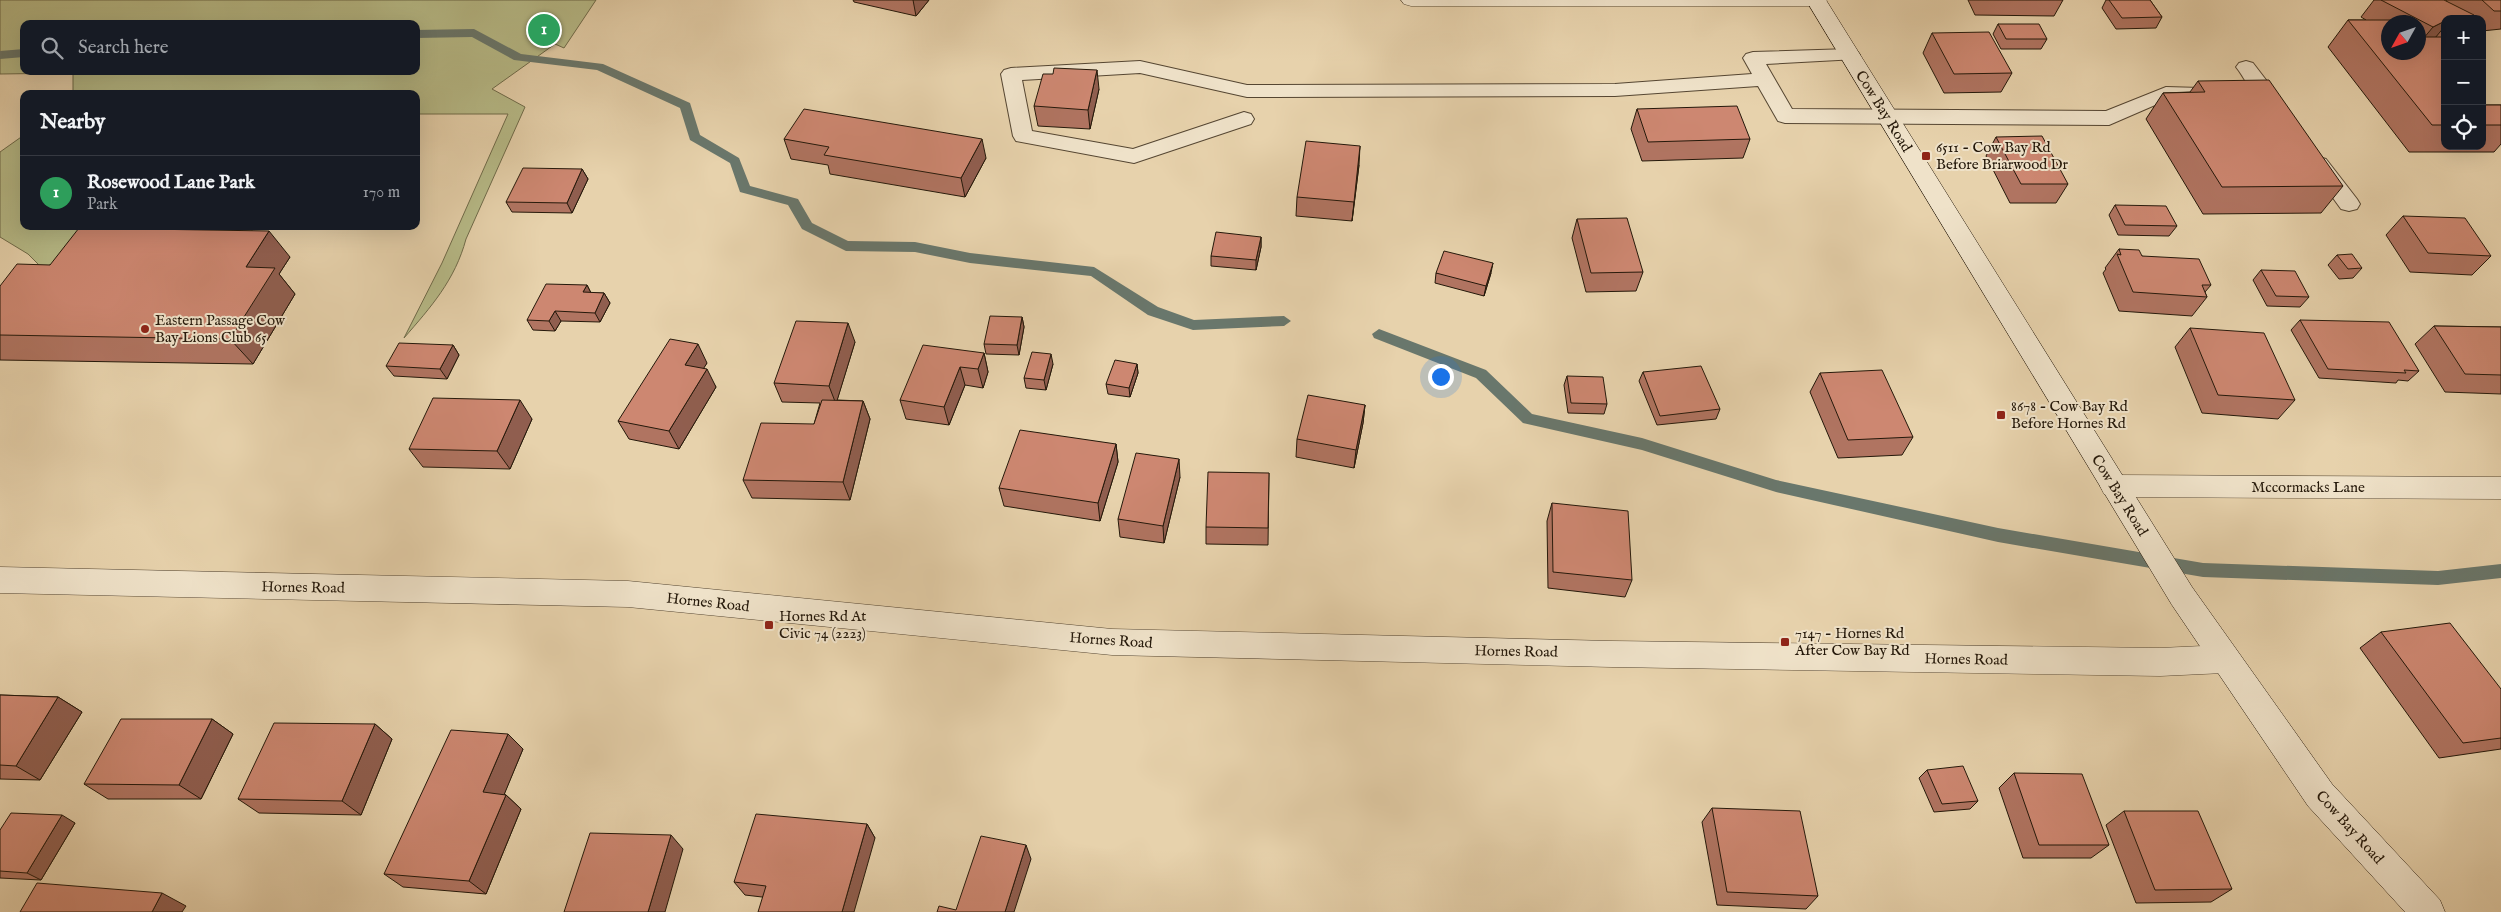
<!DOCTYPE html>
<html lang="en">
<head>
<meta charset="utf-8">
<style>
	body { margin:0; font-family:"IM FELL English",serif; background:#242831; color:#f1f3f6 }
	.controls { position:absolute; right:15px; top:15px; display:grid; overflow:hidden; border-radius:10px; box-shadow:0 5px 20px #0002 }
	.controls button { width:45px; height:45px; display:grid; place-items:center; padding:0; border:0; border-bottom:1px solid #363941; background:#171b24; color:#f1f3f6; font:25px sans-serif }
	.compass { position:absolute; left:2381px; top:15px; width:45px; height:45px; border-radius:50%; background:#171b24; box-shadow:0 5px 20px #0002; rotate:230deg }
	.you { position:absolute; left:1440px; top:376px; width:18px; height:18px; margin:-12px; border:4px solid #fff; border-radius:50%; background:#1a73e8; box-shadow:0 0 0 8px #1a73e833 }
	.badge { display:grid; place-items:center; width:32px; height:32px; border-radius:50%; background:#c59692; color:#fff; font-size:16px; font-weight:700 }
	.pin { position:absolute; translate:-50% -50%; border:2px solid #fff; box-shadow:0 1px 5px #0006 }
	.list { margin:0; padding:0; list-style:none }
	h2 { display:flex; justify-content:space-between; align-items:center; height:65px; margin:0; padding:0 20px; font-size:21px }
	h2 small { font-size:16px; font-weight:400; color:#9ea1a6 }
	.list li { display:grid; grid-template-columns:32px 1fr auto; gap:15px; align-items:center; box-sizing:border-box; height:75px; padding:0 20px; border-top:1px solid #363941 }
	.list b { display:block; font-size:19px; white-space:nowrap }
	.list p { margin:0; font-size:16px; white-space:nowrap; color:#9ea1a6 }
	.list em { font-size:16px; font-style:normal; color:#9ea1a6 }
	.icon { flex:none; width:28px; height:28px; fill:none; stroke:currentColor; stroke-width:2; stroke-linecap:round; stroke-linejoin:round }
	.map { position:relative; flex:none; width:2501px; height:912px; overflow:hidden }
	.search { position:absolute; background:#171b24; box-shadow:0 5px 20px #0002; left:20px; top:20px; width:400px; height:55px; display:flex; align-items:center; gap:12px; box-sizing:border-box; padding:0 18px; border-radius:10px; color:#9ea1a6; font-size:19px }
	.panel { position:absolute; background:#171b24; box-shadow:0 5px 20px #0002; left:20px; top:90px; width:400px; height:140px; border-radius:10px }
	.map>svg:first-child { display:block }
	.green { fill:#b7bb88; stroke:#6e6a49; fill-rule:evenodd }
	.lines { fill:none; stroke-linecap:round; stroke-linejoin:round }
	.stream { fill:#69776c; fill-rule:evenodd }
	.service-casing { stroke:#554632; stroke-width:2 }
	.minor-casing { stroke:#554632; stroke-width:1 }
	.secondary-casing { stroke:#24180a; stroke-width:1 }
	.service { fill:#efe2c9; fill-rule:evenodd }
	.minor { fill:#efe2c9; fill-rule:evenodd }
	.secondary { fill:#efe2c9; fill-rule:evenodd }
	.wall { fill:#b07461; stroke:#24180a; fill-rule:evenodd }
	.shaded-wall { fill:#905e4f; stroke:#24180a }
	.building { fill:#cd8771; stroke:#24180a }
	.poi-dot { fill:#8f2418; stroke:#efe2c9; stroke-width:2 }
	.labels { text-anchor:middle; stroke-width:4; stroke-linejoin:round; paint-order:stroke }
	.street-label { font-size:15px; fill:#24180a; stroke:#efe2c9 }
	.poi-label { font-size:15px; fill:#24180a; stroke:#efe2c9; text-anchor:start }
</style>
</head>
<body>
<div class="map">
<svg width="2501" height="912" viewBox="0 0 2501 912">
	<rect width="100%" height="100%" fill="#e7d2ac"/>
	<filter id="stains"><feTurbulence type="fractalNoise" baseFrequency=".004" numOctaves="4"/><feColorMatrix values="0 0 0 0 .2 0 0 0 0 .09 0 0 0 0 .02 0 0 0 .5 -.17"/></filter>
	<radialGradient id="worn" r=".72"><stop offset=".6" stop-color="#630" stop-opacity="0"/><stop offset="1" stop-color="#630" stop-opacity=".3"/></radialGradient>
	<path class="green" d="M0,0H596L564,48L555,44L492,89L525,107L466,239C455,280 431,307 404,338L442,263L508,114H416V94H73V73L0,74ZM24,24H416V71H24Z
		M24,135V226H255L235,256L43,269L28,254L0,237V152Z"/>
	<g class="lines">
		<path class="stream" d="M474,29L521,54L603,64L690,103L700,135L739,158L750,186L798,199L812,223L848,241L915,242L970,253L1094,267L1158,307L1194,320L1284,316L1291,321L1284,326L1193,330L1148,315L1091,276L970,263L915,252L846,251L802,229L788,205L740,192L730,163L690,140L680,108L597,70L514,60L472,37L416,38V30Z
			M24,49V57L0,59V51Z
			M1379,329L1486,370L1532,414L1642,438L1776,480L1998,528L2203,563L2438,571L2501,564V578L2438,585L2203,577L1998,542L1776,492L1642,450L1523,423L1476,378L1374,338L1372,334Z"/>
		<g class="service-casing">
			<path id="service" d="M1850,49L1857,51L1860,55L1857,59L1766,64L1792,109L2106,111L2166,87L2201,88L2204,93L2201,98L2169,99L2109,125L1785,123L1778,121L1758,86L1615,96L1247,97L1140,73L1022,80L1032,131L1133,149L1244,112L1251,114L1254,119L1251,124L1134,163L1016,141L1013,136L1001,74L1004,70L1011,68L1140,61L1247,85L1615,84L1752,74L1743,58L1746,54L1753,52Z
				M2246,61L2253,63L2273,89L2276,94L2273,99C2256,103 2248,84 2239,71L2236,67L2239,63Z
				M2319,157L2326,159L2357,199L2360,204L2357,209L2349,211L2341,209L2312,169L2308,164L2312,159Z"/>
		</g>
		<g class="minor-casing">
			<path id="minor" d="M1401,0H1827L1824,4L1817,6H1411L1404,4Z
				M2114,475L2501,477V499L2114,497L2104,494L2100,486L2104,478Z
				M0,567L628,581L1112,629L1612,641L2160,648L2224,645L2235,649L2239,659L2235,669L2224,673L2160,676L1612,667L1112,655L628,607L0,593Z"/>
		</g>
		<g class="secondary-casing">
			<path id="secondary" d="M1806,0H1826L2192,587L2332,784L2440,900L2445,912H2405L2308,806L2172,605Z"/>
		</g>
		<use href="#service" class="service"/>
		<use href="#minor" class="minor"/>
		<use href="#secondary" class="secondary"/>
	</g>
	<path class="wall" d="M853,0H929L916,16L854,2Z
		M1968,0H2063L2054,16L1975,15Z
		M2106,0H2150L2162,17L2156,28L2116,29L2102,8Z
		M2374,0H2444L2447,2L2446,0H2501V29L2482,31V19H2445V146H2482V105H2501V144L2494,152H2409L2328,47L2348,20H2366L2361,17ZM2388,22H2418V52Z
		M1998,24L2047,39L2041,49H2001L1993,34Z
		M1932,33L2012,73L2001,92L1944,93L1923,53Z
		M2198,81L2343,186L2321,213L2203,214L2146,119L2163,93L2190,92Z
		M1099,89L1090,129L1038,126L1034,106Z
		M1637,109L1750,139L1743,158L1642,161L1631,129Z
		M1996,137L2068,184L2056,203H2010L1986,156Z
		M784,139L986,158L965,197L830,174L828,165L791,159Z
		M1359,165L1352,221L1296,216L1297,197Z
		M582,169L588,179L572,213L512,212L506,202Z
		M2115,205L2177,226L2169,236L2118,235L2109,215Z
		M2403,216L2491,256L2472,275L2410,272L2386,235Z
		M1577,219L1643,272L1636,291L1586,292L1572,238Z
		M1261,237V247L1256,270L1211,266V256Z
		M2119,249L2142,256L2211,285L2205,292L2207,297L2192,316L2119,311L2103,273L2106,269L2105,268Z
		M2337,255L2362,268L2353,278L2339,279L2328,265Z
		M290,257L279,274L295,294L253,364L0,360V286L50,265Z
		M2261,270L2309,297L2300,307L2267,306L2253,280Z
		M1436,273H1491L1484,296L1435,283Z
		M587,285L591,293H604L610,303L600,322L561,321L555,331L533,330L527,320Z
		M1022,317L1024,327L1019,355L986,354L984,344Z
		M2300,320L2419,371L2408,381L2398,380L2396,383L2319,378L2291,330Z
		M2434,326L2501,327V394L2445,392L2415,344Z
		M2190,328L2295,400L2278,419L2202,413L2175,347Z
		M855,342L837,400L863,401L870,419L850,500L752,498L743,480L814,424L820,403L782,402L774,383Z
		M453,345L459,355L447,379L394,376L386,366Z
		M984,353L988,372L983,388L965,385L949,425L906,419L900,400Z
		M707,363L703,368L716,387L679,449L629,439L618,421Z
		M1053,364L1046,390L1026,388L1024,378Z
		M1137,364L1138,373L1130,397L1108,394L1106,384Z
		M1643,372L1720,409L1716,419L1657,425L1639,381Z
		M1820,373L1913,437L1902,455L1838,458L1810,392Z
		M1567,376L1607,404L1604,414L1568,413L1564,385Z
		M1365,405L1363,423L1354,468L1296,457L1297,439Z
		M532,419L510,469L423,467L409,449Z
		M1116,444L1118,462L1100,521L1004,506L999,488Z
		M1269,473L1268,545L1206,544V527Z
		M1180,477L1164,543L1120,537L1118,519Z
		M1552,503L1632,580L1625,597L1548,588L1547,521Z
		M2381,632L2501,689V749L2439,758L2360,648Z
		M0,695L58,697L82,712L40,780L0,779Z
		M212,719L233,734L201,799H108L84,784Z
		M375,724L392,739L361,815L259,813L238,799Z
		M508,734L523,749L504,794L506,795L521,809L486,894L403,887L384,874Z
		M1927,770L1978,801L1970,809L1934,812L1919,778Z
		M2014,773L2109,845L2091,858H2023L1999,788Z
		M1712,808L1818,896L1806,909L1717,905L1702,822Z
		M2124,811L2232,889L2211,902L2136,903L2106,825Z
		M75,823L41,880L0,878V830Z
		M867,824L875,838L762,897L745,895L734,882Z"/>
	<path class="shaded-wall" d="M913,0H929L916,16Z
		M2445,21V26L2435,38L2418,45L2433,27Z
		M1097,70L1099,89L1090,129L1088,110Z
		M982,139L986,158L965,197L961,178Z
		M1360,146L1359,165L1352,221L1354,202Z
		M582,169L588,179L572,213L567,203Z
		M269,231L290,257L279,274L295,294L253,364L230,339L246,267Z
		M1261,237V247L1256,270V260Z
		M1493,263L1491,273L1484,296L1486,286Z
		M587,285L592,295L583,292Z
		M604,293L610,303L600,322L595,313Z
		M555,311L561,321L555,331L549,321Z
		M1022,317L1024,327L1019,355L1017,345Z
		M848,323L855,342L836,404L829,386Z
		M698,344L707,363L694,384L685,365Z
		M453,345L459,355L447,379L440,369Z
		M984,353L988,372L983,388L978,369Z
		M1051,354L1053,364L1046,390L1044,380Z
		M1137,364L1138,373L1130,397L1129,388Z
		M960,367L965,385L949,425L944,407Z
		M707,369L716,387L679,449L669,431Z
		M520,400L532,419L510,469L497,451Z
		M863,401L870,419L850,500L843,482Z
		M1365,405L1363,423L1354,468L1356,450Z
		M1116,444L1118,462L1100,521L1098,503Z
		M1179,459L1180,477L1164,543L1163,526Z
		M58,697L82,712L40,780L16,766Z
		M212,719L233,734L201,799L179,785Z
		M375,724L392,739L361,815L342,801Z
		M508,734L523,749L499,807L483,792Z
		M506,795L521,809L486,894L469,881Z
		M62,815L75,823L41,880L27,873Z
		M867,824L875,838L854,912H842Z
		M671,835L683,849L665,912H648Z
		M1026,845L1031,859L1014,912H1005Z
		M162,893L186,906L182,912H152Z"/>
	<path class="building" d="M2109,0H2150L2162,17L2122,18Z
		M2381,0H2444L2474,15L2467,19L2451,18L2445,19V21L2433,27Z
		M2482,0H2501V11H2494Z
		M2348,20H2410L2412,22H2388V52H2418V30L2424,37H2443L2445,38V125H2432Z
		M1998,24H2039L2047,39H2006Z
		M1989,32L2012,73L1954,74L1932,33Z
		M1054,68L1097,70L1088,110L1034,106L1043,74H1053Z
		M2269,80L2343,186L2222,187L2163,93L2205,92L2198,81Z
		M2482,105H2501V125H2482Z
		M1737,106L1750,139L1648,142L1637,109Z
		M804,109L982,139L961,178L824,155L829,147L784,139Z
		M2042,136L2068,184H2021L1996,137Z
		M1306,141L1360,146L1354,202L1297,197Z
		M523,168L582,169L567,203L506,202Z
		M2115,205L2166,206L2177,226L2125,225Z
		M2403,216L2465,218L2491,256L2428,253Z
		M1627,218L1643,272L1591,273L1577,219Z
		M79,228L269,231L246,267L275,268L230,339L0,335V286L17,264L50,265Z
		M1216,232L1261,237L1256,260L1211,256Z
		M2119,249L2139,250L2142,256L2199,259L2211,285H2202L2207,297L2133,292L2117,254L2121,255Z
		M1444,251L1493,263L1486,286L1436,273Z
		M2352,254L2362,268L2348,269L2337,255Z
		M2261,270L2295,271L2309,297L2276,296Z
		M546,284L587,285L583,292L604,293L595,313L555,311L549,321L527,320Z
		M990,316L1022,317L1017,345L984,344Z
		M2300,320L2389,322L2419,371L2404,370L2406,373L2328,369Z
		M796,321L848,323L829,386L774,383Z
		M2434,326L2501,327V375L2465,374Z
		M2190,328L2264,333L2295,400L2218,395Z
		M670,339L698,344L685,365L707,369L669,431L618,421Z
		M399,343L453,345L440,369L386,366Z
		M923,345L984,353L978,369L960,367L944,407L900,400Z
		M1032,352L1051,354L1044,380L1024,378Z
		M1115,360L1137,364L1129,388L1106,384Z
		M1701,366L1720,409L1660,416L1643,372Z
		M1882,370L1913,437L1848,440L1820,373Z
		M1567,376L1603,377L1607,404L1571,403Z
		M1308,395L1365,405L1356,450L1297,439Z
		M433,398L520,400L497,451L409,449Z
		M822,400L863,401L843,482L743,480L761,423L814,424Z
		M1020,430L1116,444L1098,503L999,488Z
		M1136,453L1179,459L1163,526L1118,519Z
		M1208,472L1269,473L1268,528L1206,527Z
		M1552,503L1628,511L1632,580L1553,572Z
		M2450,623L2501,689V738L2463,743L2381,632Z
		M0,695L58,697L16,766L0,765Z
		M121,719H212L179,785L84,784Z
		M274,723L375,724L342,801L238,799Z
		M451,730L508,734L483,792L506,795L469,881L384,874Z
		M1963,766L1978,801L1942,804L1927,770Z
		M2014,773L2082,774L2109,845H2039Z
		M1712,808L1800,811L1818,896L1727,892Z
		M2124,811H2198L2232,889L2155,890Z
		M11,813L62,815L27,873L0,871V830Z
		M756,814L867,824L842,912H758L766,886L734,882Z
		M590,833L671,835L648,912H564Z
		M981,836L1026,845L1005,912H937L939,906L956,910Z
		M37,883L162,893L152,912H20Z"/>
	<g class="poi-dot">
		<rect x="1921" y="151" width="10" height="10" rx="2.5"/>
		<circle cx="145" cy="329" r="5"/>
		<rect x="1996" y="410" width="10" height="10" rx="2.5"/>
		<rect x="764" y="620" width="10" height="10" rx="2.5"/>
		<rect x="1780" y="637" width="10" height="10" rx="2.5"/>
	</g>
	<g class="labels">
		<g class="street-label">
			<text transform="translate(1884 111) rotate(58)" y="5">Cow Bay Road</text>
			<text x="2308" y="492">Mccormacks Lane</text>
			<text transform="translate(2120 495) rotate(58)" y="5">Cow Bay Road</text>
			<text transform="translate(303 587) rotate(1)" y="5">Hornes Road</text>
			<text transform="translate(708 602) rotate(6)" y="5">Hornes Road</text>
			<text transform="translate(1111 640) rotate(4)" y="5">Hornes Road</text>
			<text transform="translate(1516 651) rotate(1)" y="5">Hornes Road</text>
			<text transform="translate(1966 659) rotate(1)" y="5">Hornes Road</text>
			<text transform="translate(2350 827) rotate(48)" y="5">Cow Bay Road</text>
		</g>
		<g class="poi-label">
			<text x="1936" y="152">6511 - Cow Bay Rd<tspan x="1936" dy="17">Before Briarwood Dr</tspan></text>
			<text x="155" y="325">Eastern Passage Cow<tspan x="155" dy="17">Bay Lions Club 65</tspan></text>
			<text x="2011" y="411">8678 - Cow Bay Rd<tspan x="2011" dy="17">Before Hornes Rd</tspan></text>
			<text x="779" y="621">Hornes Rd At<tspan x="779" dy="17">Civic 74 (2223)</tspan></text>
			<text x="1795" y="638">7147 - Hornes Rd<tspan x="1795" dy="17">After Cow Bay Rd</tspan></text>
		</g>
	</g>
	<rect width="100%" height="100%" filter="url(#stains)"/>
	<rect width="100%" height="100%" fill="url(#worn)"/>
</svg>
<div class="controls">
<button>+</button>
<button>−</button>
<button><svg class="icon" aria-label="locate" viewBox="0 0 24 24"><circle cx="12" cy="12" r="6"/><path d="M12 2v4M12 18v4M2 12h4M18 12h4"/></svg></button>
</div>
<svg class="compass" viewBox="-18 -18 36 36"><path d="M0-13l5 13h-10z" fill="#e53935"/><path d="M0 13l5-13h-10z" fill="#9ea1a6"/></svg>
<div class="you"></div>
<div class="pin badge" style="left:544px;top:30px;background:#2e9e5b">1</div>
<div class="search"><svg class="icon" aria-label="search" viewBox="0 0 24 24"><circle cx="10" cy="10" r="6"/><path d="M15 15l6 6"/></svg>Search here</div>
<section class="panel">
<h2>Nearby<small></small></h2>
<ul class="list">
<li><span class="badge" style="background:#2e9e5b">1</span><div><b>Rosewood Lane Park</b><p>Park</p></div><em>170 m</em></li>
</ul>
</section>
</div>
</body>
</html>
